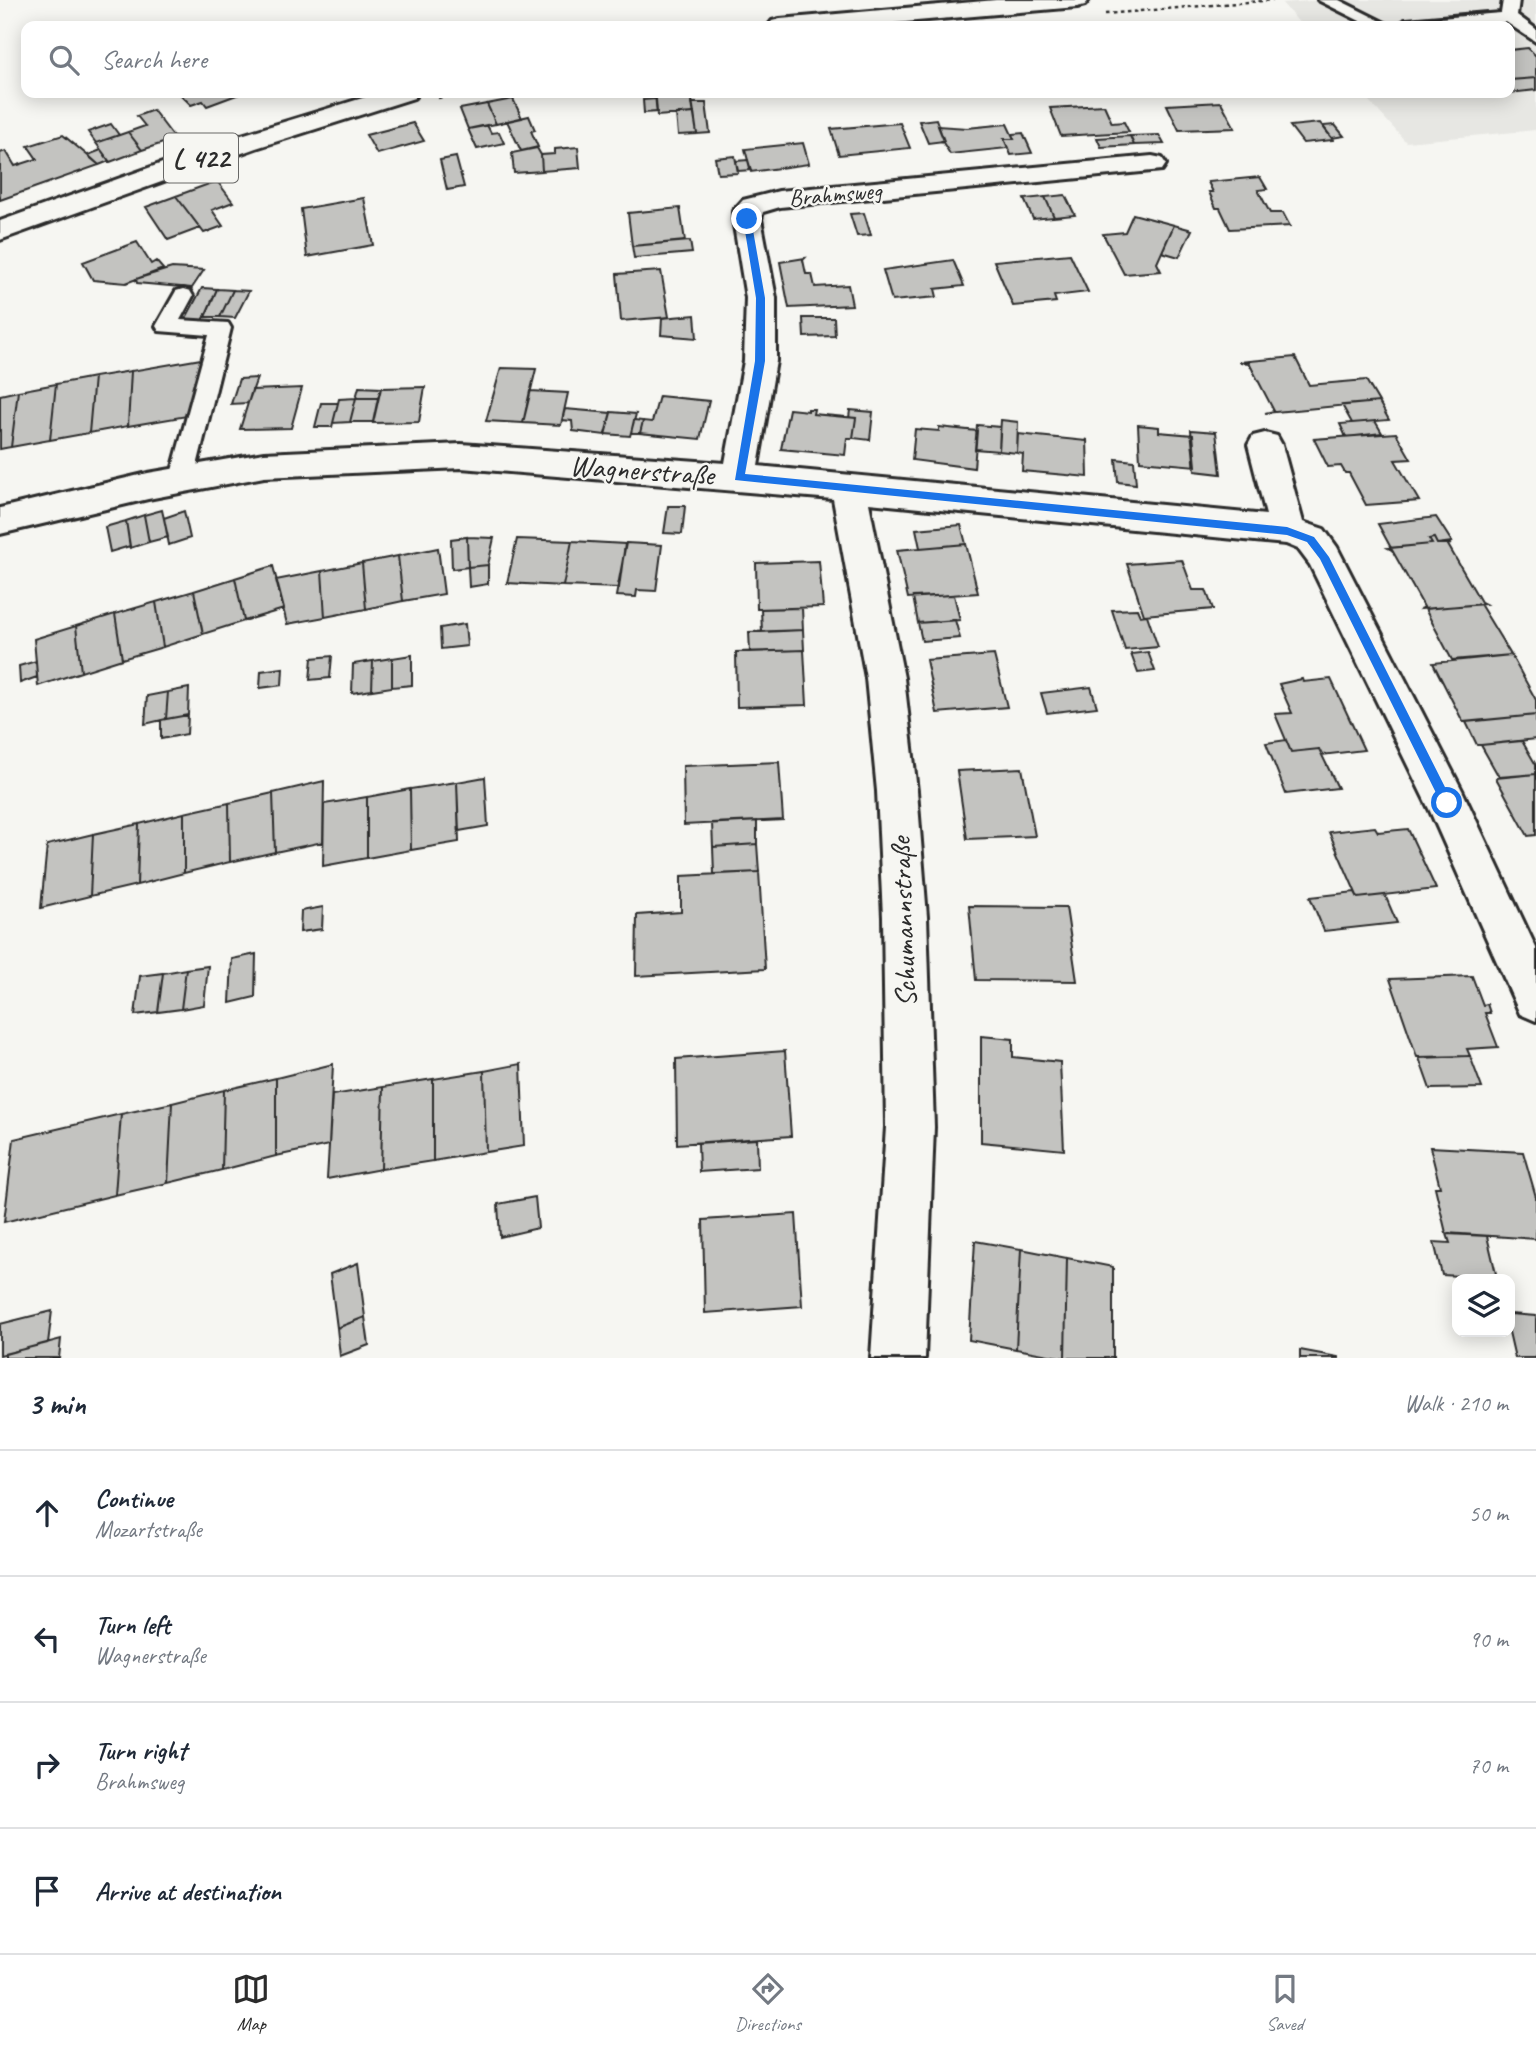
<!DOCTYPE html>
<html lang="en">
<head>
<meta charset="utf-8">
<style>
	body { margin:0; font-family:Caveat,sans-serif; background:#f2f2f3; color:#1f2937 }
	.controls { position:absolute; right:21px; bottom:21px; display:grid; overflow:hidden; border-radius:14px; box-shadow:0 4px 18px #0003 }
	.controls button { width:63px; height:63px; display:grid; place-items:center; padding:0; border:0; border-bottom:2px solid #e0e1e3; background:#fff; color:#1f2937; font:35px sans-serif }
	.stop { position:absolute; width:21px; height:21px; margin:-16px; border:5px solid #1a73e8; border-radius:50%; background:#fff }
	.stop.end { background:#1a73e8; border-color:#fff; box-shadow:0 2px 7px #0008 }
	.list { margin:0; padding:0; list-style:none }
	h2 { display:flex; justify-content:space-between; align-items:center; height:91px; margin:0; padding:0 28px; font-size:30px }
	h2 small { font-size:23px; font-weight:400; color:#747a83 }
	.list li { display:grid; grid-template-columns:46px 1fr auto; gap:21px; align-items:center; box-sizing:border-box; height:126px; padding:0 28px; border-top:2px solid #e0e1e3 }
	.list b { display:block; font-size:26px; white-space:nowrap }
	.list p { margin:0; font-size:23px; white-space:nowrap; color:#747a83 }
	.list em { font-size:23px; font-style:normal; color:#747a83 }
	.icon { flex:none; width:38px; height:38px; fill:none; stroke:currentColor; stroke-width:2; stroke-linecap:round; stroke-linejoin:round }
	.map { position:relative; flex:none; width:1536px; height:1358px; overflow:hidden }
	.search { position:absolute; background:#fff; box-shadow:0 4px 18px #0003; left:21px; right:21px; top:21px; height:77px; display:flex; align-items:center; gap:18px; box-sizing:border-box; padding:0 24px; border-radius:14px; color:#747a83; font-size:26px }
	.sheet { height:595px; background:#fff }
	nav { display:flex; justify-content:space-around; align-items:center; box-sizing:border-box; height:98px; border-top:2px solid #e0e1e3; background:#fff; font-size:19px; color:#747a83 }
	nav a { display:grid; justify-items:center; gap:4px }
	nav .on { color:#2b2b2b }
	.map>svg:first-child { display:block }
	.built { fill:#e7e7e3 }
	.building { fill:#c3c3c0; stroke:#2b2b2b; stroke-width:2 }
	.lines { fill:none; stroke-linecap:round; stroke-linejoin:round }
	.lane-casing { stroke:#2b2b2b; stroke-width:6 }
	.street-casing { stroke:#2b2b2b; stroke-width:6 }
	.primary-casing { stroke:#2b2b2b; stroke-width:6 }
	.path { stroke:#2b2b2b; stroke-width:2.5; stroke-dasharray:3.5 3.5; stroke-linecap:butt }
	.lane { fill:#f6f6f2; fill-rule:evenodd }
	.street { fill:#f6f6f2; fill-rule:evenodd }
	.primary { fill:#f6f6f2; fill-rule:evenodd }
	.route { fill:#1a73e8 }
	.labels { text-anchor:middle; stroke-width:5; stroke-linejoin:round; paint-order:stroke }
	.far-street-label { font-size:24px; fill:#2b2b2b; stroke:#f6f6f2 }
	.shield { fill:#f6f6f2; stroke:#686867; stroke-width:2 }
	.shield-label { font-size:28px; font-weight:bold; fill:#2b2b2b }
	.street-label { font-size:30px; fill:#2b2b2b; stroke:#f6f6f2 }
</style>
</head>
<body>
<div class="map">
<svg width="1536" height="1358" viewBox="0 0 1536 1358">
	<rect width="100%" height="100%" fill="#f6f6f2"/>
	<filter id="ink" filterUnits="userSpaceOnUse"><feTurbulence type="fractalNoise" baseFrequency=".0143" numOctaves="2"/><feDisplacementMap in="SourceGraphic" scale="14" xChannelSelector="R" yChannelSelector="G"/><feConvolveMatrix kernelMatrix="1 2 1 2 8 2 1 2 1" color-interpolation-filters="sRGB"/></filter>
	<g filter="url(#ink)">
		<path class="built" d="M1324,0H1536V130L1406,142L1362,93H1510V26H1302L1282,3Z"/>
		<path class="building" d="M1486,11L1500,26H1412L1405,18Z
			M1528,48L1536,56V78L1510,80V50Z
			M1536,78V90L1510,93V80Z
			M179,93H242L207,106L203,101L191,105Z
			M655,93H691L694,113L657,116Z
			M513,99L522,118L496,124L487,104Z
			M656,99L657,112L644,113L643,100Z
			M1221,102L1235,128L1179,130L1167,105Z
			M692,103H706L710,133L697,134Z
			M487,104L496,124L468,129L460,109Z
			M1104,105L1112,123L1124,122L1129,132L1061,136L1050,108Z
			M153,110L175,139L142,150L128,132L145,126L137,116Z
			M694,113L697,134L678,135L676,114Z
			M529,116L535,130L531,131L538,147L521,151L507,121Z
			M936,119L944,141L928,143L919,121Z
			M413,123L424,141L377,154L366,135Z
			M900,123L910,148L839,155L831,129Z
			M1320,123L1333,140L1303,143L1290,126Z
			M111,124L119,135L96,143L88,132Z
			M1007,124L1014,139H1004L1008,148L950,154L942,141H944L938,126L967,128Z
			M487,125L491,133L499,132L504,143L477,149L468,129Z
			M1335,125L1344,136L1332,138L1323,126Z
			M128,132L142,150L110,162L96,143Z
			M1023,133L1032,153L1011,155L1004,139H1014L1012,134Z
			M63,135L99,165L0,200V153L6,151L15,166L37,159L28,146Z
			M1159,135L1164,144L1134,145L1130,136Z
			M1130,136L1134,145L1101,147L1097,138Z
			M803,143L809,164L751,172L745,149Z
			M578,147L580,168L542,171L541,155L555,154V149Z
			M537,148L541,155L542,171L514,173L512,153Z
			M101,150L109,161L99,165L88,155Z
			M735,156L738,173L718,174L715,158Z
			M456,157L464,187L447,190L440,160Z
			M748,160L751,170L738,171L736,161Z
			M1260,177L1267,189L1258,190L1270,213H1283L1290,226L1230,229L1220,208H1216L1209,192H1213L1208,182Z
			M217,181L233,202L212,210L223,226L204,233L176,196Z
			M1065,195L1075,215L1054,217L1045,197Z
			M176,196L200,228L168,240L146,207Z
			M1045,197L1054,217L1033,219L1024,199Z
			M364,198L373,245L307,257L301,209Z
			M680,208L685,241L632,246L628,213Z
			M864,213L871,235L857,236L850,214Z
			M1133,214L1174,225L1157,263L1161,271L1124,274L1103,234L1125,232Z
			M1174,225L1192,230L1179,257L1162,252Z
			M690,241L692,253L634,258L632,246Z
			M137,242L151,264L156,261L163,269L126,283L93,280L83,262Z
			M1070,254L1088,292L1054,296L1056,302L1013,306L994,261Z
			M805,258L803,260L806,274H812L815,287L848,285L852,305L789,308L780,262Z
			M953,260L964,286L935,289L937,297L892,301L883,270Z
			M172,268L204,270L192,288L137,283L136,279Z
			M661,271L669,317L621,321L617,274Z
			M202,288L217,289L203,321L185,320Z
			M217,289L233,290L220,317H205Z
			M233,290L249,291L235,318L220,317Z
			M695,315L697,338L661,335L662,318Z
			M803,318H834L835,336L804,337Z
			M1295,357L1309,385L1366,380L1379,402L1265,413L1274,411L1249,363L1239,362Z
			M201,359V378L193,415L128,426L131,371Z
			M501,368L536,369L523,423L486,421Z
			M131,371L128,426L89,433L94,377Z
			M94,377L89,433L50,440L56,384Z
			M257,378L248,403L231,404L239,379Z
			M56,384L50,440L11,447L18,391Z
			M359,387L381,388L378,398H356Z
			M425,387L419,422L373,423L381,388Z
			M302,388L291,428L240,429L252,390Z
			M18,391L11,447L0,449V395Z
			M530,391L568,393L561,425L523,423Z
			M659,396L709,401L700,439L640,433L643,421L652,422Z
			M356,398H378L373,422H350Z
			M356,398L350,422L333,423L339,399Z
			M1379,402L1389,420L1352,423L1342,405Z
			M321,403H338L332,427H315Z
			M565,409L611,413L605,435L573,431L572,421L562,420Z
			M789,409L808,411V409H814L813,414L856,418L853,438H847L845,455L781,449Z
			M850,410L873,412L870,440L853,438L856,418H849Z
			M611,412L636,414L630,436L605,434Z
			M634,420L643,421L640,433H631Z
			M1001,420L1018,422L1017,453L999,451Z
			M1375,421L1382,433L1346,437L1340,424Z
			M977,425L1000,427L999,451L975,449Z
			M1138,425L1159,427V432L1193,435L1196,466L1140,461Z
			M939,427L977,431L974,468L912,460L915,429L939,431Z
			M1191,430L1216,432L1221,474L1195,471Z
			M1396,433L1411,459L1395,460L1419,501L1366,505L1349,473H1345L1341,466L1328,467L1314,439Z
			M1018,434L1086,441L1087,439L1088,477L1022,471L1023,454L1017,453Z
			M1116,459L1134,461L1136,484L1118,482Z
			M668,506H685L682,534L664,533Z
			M162,510L168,537L149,542L144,515Z
			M184,511L190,538L169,545L164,518Z
			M144,515L149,542L130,548L126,521Z
			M1436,517L1452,542L1437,544L1434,538L1429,539L1432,544L1391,548L1378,524Z
			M126,521L130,546L110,552L105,527Z
			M961,525L966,544L920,548L916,529Z
			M467,537L494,538L488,565L468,567Z
			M467,537L468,567L452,569L451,539Z
			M1434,538L1437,544H1451L1448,545L1481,602L1485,604L1421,609L1424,607L1392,550L1388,548L1432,544L1429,539Z
			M517,539L572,541L563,586L507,583Z
			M572,541L625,544L619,588L563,586Z
			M626,543L662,545L656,591L637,590L636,597L616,596Z
			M966,544L978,593L908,598L897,550Z
			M438,548L444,594L403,601L398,556Z
			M398,556L403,601L366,609L362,563Z
			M1182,560L1193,590H1206L1213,609L1144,615L1127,564Z
			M819,561L823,607L757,609L756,563Z
			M362,563L366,609L325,617L322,571Z
			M488,565V584L469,587L468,567Z
			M273,566L284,609L244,621L235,578Z
			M322,571L325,617L287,624L276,580Z
			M235,578L244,621L203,634L194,591Z
			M194,591L203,634L163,647L156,602Z
			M954,595L960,620L918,623L913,597Z
			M156,602L163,647L122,659L115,614Z
			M1480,604L1511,655L1452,660L1425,609Z
			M802,608L803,630L762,632L761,609Z
			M1137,609L1140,616L1147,615L1158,647L1125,650L1112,610Z
			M115,614L122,659L81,672L76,626Z
			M955,620L960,638L922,641L918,623Z
			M465,624L467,646L441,649L440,628Z
			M76,626L81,672L38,686L34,639Z
			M803,630L804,650L750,652L749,632Z
			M804,650L807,705L737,707L736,652Z
			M1148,652L1155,671L1138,673L1131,654Z
			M412,655V685L392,687V658Z
			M994,655L1007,707L937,713L926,660Z
			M1511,655L1536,700V715L1463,722L1433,663Z
			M332,656L330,678L310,680L312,658Z
			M392,658V687L372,690L373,661Z
			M36,661L37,677L20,683L19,666Z
			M373,661L372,690L352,693L353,664Z
			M283,668L282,685L260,688L261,671Z
			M1302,679L1303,682L1331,679L1364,750L1322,755L1319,749L1291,752L1275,714L1292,713L1279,684Z
			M1091,687L1097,707L1047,713L1041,693Z
			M189,688L188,715L166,719L168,692Z
			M168,692L166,719L145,724L147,696Z
			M188,715L187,734L161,739V720Z
			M1536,715V739L1481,745H1477L1466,722Z
			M1286,740L1291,752L1319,749L1338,788L1286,794L1266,743Z
			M1522,741L1536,765V774L1499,777L1481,745Z
			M779,762L783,820L684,825L683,766Z
			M1022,768L1035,836L967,839L957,771Z
			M1536,774V835L1528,836L1496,778Z
			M485,777L488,826L459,831L457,782Z
			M324,781L323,842L275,852L273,793Z
			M457,782L459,842L411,850L410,789Z
			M410,789L411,850L367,858V797Z
			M273,793L275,852L230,862L229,803Z
			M367,797V858L323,866L324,804Z
			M229,803L230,862L184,873V813Z
			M184,813V873L137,885L139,824Z
			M757,821V844L713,847L712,823Z
			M139,824L137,885L90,896L93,834Z
			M1375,827L1378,832L1408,829L1436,889L1358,898L1329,832Z
			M93,834L90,896L41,908L47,845Z
			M757,844L759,872L714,874L713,847Z
			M759,872L765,969L636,976L637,915L681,912V876Z
			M1355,892L1358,898L1385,895L1397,923L1324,931L1310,897Z
			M969,906L1066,907L1077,981L976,980Z
			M323,907L322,929L300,932L301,911Z
			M256,954L255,997L230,1003L232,959Z
			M208,966L204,1005L181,1009L186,969Z
			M186,969L181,1009L158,1012L163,973Z
			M163,973L158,1012L135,1015L140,976Z
			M1472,976L1483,1005L1487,1004L1490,1013H1485L1498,1047L1467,1049L1470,1056L1417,1057L1390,979Z
			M981,1036L1013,1039V1057L1060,1062L1064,1150L981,1142Z
			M785,1051L791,1136L677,1144L676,1059Z
			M1470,1056L1482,1088L1430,1089L1419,1058Z
			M333,1064L329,1145L276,1156V1078Z
			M521,1064L524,1146L486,1152L484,1071Z
			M484,1071L486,1152L433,1161V1079Z
			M276,1078V1156L222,1170L224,1090Z
			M433,1079V1161L381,1169L383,1087Z
			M383,1087L381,1169L327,1179L332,1095Z
			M224,1090L222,1170L168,1183L172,1103Z
			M172,1103L168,1183L115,1195L121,1114Z
			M121,1114L115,1195L4,1222L14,1139Z
			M757,1139L758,1168L699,1172L698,1143Z
			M1430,1147L1523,1152L1536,1197V1239L1446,1233L1435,1187H1440Z
			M535,1197L538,1228L500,1237L498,1204Z
			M796,1214L802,1306L705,1313L703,1220Z
			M1447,1234L1487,1236L1497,1278L1442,1275L1434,1242L1450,1243Z
			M975,1241L1021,1249L1016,1349L969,1340Z
			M1021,1249L1067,1258L1065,1358L1016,1349Z
			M1067,1258L1113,1267V1358H1065Z
			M358,1263L365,1317L337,1328L330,1274Z
			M52,1311L48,1343L0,1355V1324Z
			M1510,1314L1536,1316V1358H1515L1509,1332Z
			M365,1317L369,1345L340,1356L337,1328Z
			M61,1339L59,1358H5V1354Z
			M1300,1350L1338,1357V1358H1300Z"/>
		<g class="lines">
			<g class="lane-casing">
				<path id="lane" d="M1318,0H1339L1391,26H1370Z
					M1503,0H1519L1517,15L1536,29V42L1506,22L1458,26H1396L1404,21L1501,13Z
					M183,289L190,291L193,296L180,320L228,323L231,328L194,478L190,484L182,487L174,484L170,478L209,335L159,331L156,326L176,291Z"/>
			</g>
			<g class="street-casing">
				<path id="street" d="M1152,156L1162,158L1166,164L1162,170L780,207L763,212L761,219L776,298V361L758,466L1266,515L1248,445L1253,436L1265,433L1277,436L1282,445L1303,522L1324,529L1337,547L1462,790L1536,948V1021L1520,1014L1430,811L1310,565L1298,549L1286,544L869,503L904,678L917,791L927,917L934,1127L925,1358H871L886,1127L883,917L877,791L866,678L833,499L461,468L264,477L148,499L0,534V508L148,473L264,453L461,444L725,463L744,361L746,298L733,219V211L743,200L779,191Z"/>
			</g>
			<g class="primary-casing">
				<path id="primary" d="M996,0H1089L1085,5L1077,7L859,26H768L772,21L780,19Z
					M379,93H418L414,98L256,148L0,240V221L238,136Z"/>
			</g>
			<path class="path" d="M1105,14L1273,0
				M438,98L459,93"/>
			<use href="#lane" class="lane"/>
			<use href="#street" class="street"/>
			<use href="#primary" class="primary"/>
		</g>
	</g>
	<path class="route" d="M747,217L751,219L765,298V361L745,474L1287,527L1314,537L1329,557L1451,799V807H1443L1320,559L1307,542L1287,535L735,480L755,361L756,298L743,219Z"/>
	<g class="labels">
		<g class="far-street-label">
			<text transform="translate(835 194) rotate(-5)" y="8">Brahmsweg</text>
		</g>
		<rect class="shield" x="164" y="133.5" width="74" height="49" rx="5"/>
		<g class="shield-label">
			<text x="201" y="168">L 422</text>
		</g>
		<g class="street-label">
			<text transform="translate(642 470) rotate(4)" y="10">Wagnerstraße</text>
			<text transform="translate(903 922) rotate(-92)" y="10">Schumannstraße</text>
		</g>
	</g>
</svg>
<div class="controls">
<button><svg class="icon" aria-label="layers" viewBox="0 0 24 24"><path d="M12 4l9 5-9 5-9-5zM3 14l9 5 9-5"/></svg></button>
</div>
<div class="stop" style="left:1447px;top:803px"></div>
<div class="stop end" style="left:747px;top:219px"></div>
<div class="search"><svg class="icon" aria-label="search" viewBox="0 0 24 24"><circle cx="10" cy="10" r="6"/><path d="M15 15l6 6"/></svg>Search here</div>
</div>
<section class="sheet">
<h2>3 min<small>Walk · 210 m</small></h2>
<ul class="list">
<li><svg class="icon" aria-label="ahead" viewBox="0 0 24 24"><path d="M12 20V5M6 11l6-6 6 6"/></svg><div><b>Continue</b><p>Mozartstraße</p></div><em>50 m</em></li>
<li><svg class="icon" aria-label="left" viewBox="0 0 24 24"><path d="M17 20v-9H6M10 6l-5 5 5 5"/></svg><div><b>Turn left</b><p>Wagnerstraße</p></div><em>90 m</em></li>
<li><svg class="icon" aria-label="right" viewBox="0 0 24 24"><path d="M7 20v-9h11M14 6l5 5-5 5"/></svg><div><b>Turn right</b><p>Brahmsweg</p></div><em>70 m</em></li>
<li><svg class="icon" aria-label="arrive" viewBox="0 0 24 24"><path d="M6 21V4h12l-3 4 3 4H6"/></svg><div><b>Arrive at destination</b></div></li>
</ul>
</section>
<nav>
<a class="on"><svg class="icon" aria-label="map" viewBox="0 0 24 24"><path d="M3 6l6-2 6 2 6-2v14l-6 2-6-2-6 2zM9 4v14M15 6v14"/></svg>Map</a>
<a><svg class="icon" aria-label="directions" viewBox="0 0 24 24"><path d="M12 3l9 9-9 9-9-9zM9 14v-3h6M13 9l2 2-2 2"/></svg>Directions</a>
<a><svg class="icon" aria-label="saved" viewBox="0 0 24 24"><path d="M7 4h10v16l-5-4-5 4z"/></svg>Saved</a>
</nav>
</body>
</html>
